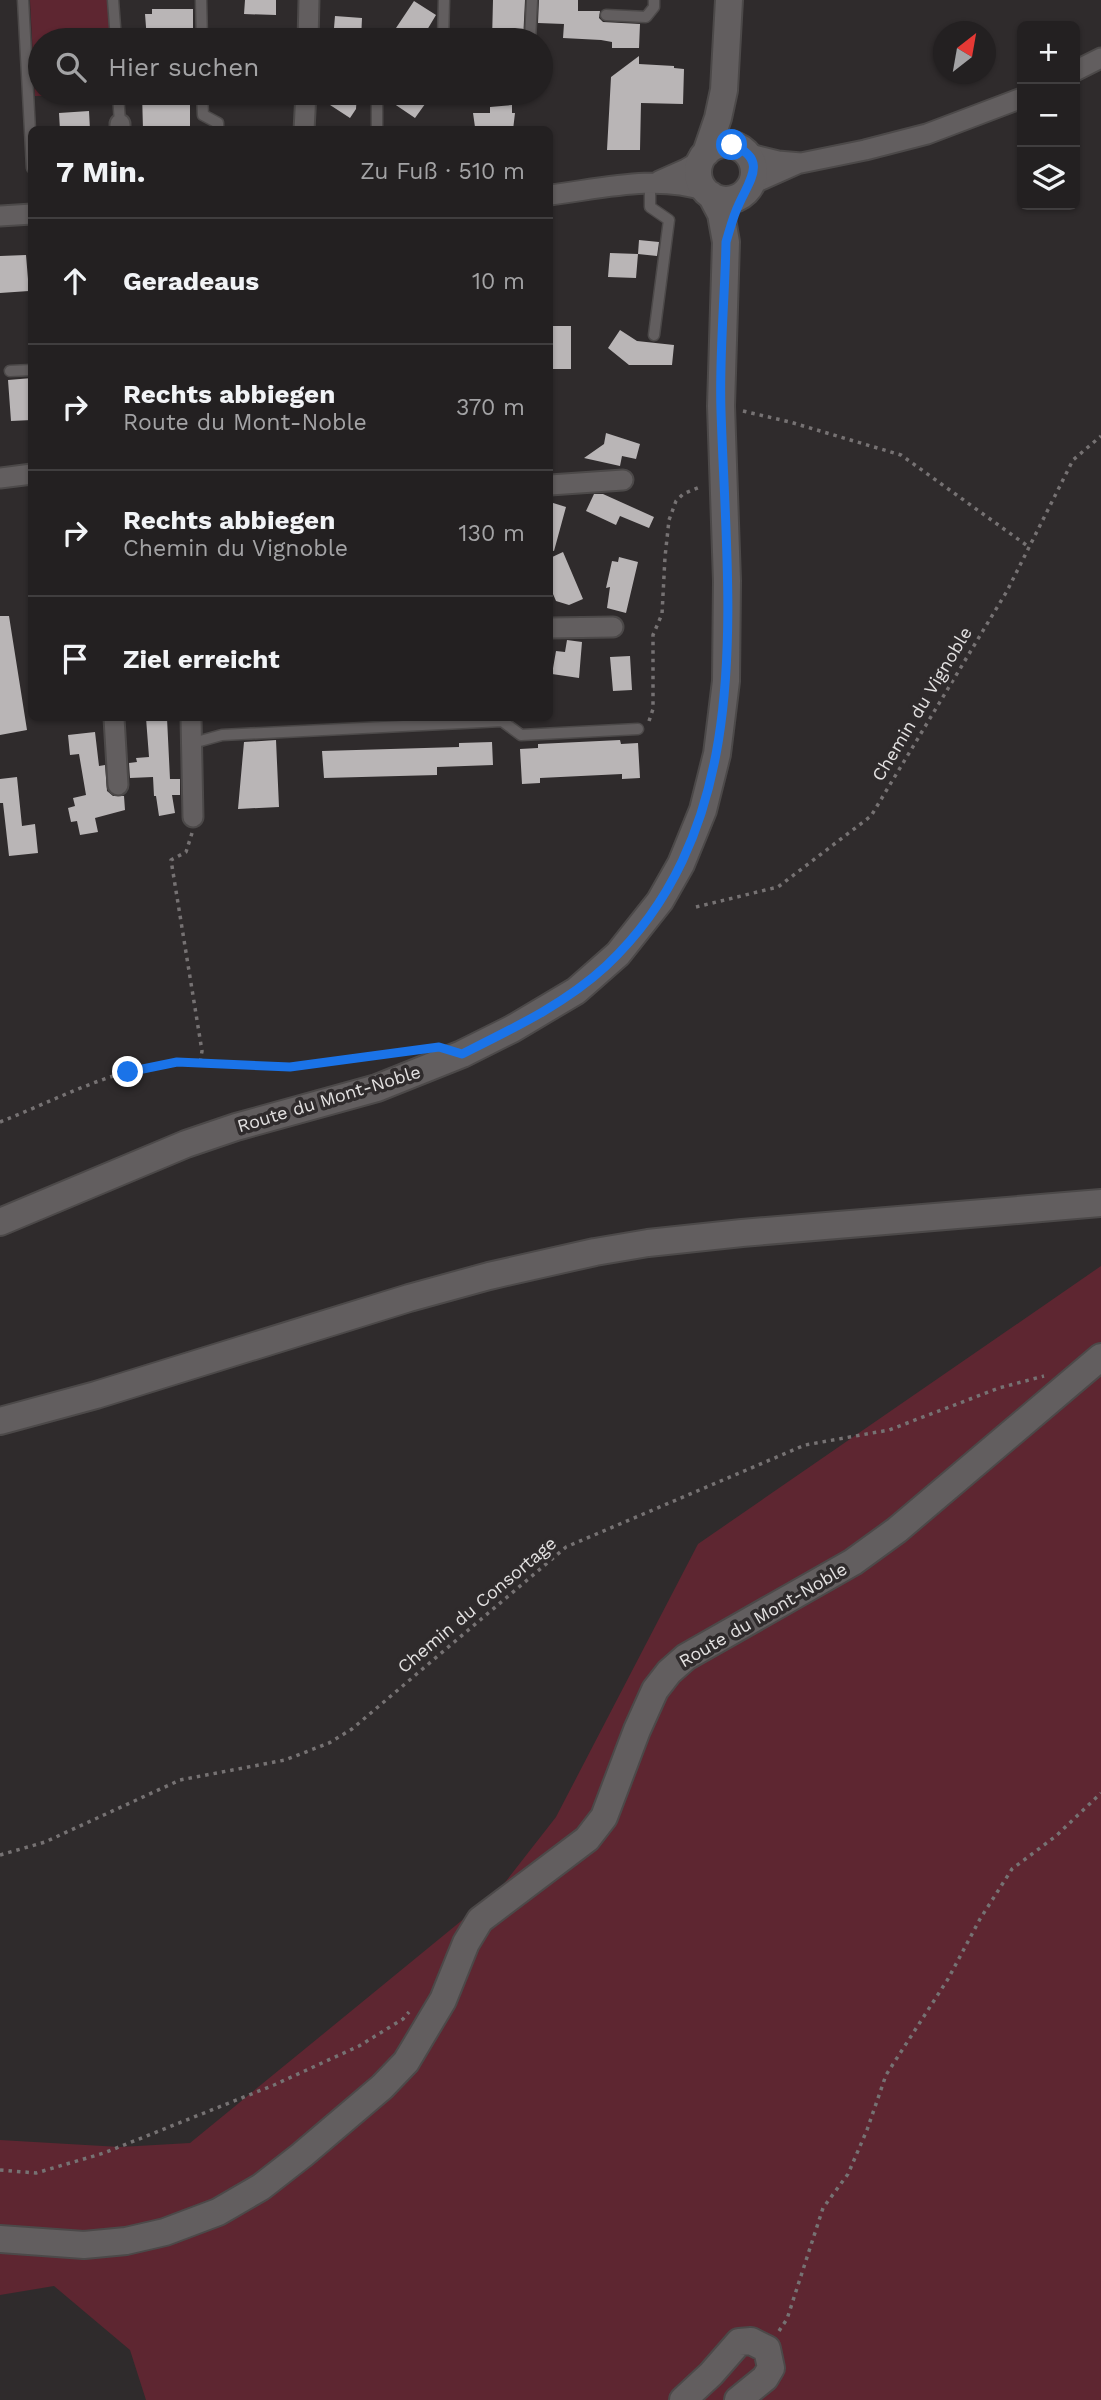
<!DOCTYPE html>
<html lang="de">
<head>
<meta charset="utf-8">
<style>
	body { margin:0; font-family:"Work Sans",sans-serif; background:#2b282a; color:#f1f3f6 }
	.controls { position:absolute; right:21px; top:21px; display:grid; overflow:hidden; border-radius:10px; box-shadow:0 2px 5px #0004 }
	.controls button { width:63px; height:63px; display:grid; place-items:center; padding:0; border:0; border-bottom:2px solid #403e3f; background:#232021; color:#f1f3f6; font:35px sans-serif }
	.compass { position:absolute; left:933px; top:21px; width:63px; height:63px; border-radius:50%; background:#232021; box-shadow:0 2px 5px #0004; rotate:31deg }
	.stop { position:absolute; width:21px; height:21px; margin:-16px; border:5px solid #1a73e8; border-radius:50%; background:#fff }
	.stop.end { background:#1a73e8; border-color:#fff; box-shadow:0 2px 7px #0008 }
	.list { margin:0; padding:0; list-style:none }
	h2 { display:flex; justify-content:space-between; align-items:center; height:91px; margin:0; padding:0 28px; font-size:30px }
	h2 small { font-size:23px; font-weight:400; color:#a3a3a5 }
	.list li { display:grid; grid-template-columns:46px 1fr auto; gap:21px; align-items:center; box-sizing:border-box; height:126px; padding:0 28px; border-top:2px solid #403e3f }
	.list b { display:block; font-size:26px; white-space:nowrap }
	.list p { margin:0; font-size:23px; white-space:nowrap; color:#a3a3a5 }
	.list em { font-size:23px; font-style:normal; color:#a3a3a5 }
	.icon { flex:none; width:38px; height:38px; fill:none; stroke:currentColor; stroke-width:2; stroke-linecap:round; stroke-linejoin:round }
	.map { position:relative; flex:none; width:1101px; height:2400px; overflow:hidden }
	.search { position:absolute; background:#232021; box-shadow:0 2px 5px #0004; left:28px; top:28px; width:525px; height:77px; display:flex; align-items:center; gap:18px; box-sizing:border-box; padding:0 24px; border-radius:38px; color:#a3a3a5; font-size:26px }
	.panel { position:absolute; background:#232021; box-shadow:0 2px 5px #0004; left:28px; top:126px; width:525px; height:595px; border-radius:10px }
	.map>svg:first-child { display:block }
	.green { fill:#5e2631 }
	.building { fill:#b9b5b6 }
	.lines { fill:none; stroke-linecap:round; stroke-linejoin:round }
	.lane-casing { stroke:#4c4949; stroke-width:13 }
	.street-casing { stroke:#4c4949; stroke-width:23 }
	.secondary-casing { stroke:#4c4949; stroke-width:30 }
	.path { stroke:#767273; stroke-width:3.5; stroke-dasharray:3.5 5; stroke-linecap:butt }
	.lane { stroke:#625e5f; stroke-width:10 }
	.street { stroke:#625e5f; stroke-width:19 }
	.secondary { stroke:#625e5f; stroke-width:26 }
	.route { stroke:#1a73e8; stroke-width:9 }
	.labels { text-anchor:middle; stroke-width:7; stroke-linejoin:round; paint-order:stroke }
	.street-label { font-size:18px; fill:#e3e1e1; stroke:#2f2b2c }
</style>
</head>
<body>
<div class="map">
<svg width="1101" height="2400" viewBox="0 0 1101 2400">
	<rect width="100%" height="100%" fill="#2f2b2c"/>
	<path class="green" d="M30,0H109L112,40H40V93L115,94L35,96Z
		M1101,1266V2400H146L130,2350L54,2286L0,2295V2140L120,2147L190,2143L499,1890L556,1817L698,1544Z"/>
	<path class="building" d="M245,0H276V15L244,14Z
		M493,0H525L523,40H492Z
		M539,0H578V11H600L599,18L603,22L640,24L639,48H612V42L601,40L563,38L564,24L538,23Z
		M414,1L436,15L421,40H388Z
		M152,9H193V40H147L145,14H152Z
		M335,16L362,18L361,40H333Z
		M639,56V64L674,66V68L684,69L683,104L641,103L640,150H607L611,77Z
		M142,93H190V130H143Z
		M334,93H357L356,109L350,118L327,103Z
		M384,93H433L415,118L384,97Z
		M512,105V113H515L513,130H488V126L475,127L473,113H490V107Z
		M89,111L90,130H60L59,113Z
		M639,240L659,242L657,256L638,254Z
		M610,253L638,254L636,278L608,277Z
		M26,255L29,291L0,293V256Z
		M550,326H571V369H550Z
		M620,330L637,341L674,345L672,365H629L608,348Z
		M32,378V420L11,421L8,380Z
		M606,433L640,444L636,459L622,456L620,466L584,458L604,444Z
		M594,494H603L654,517L649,528L620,516L616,525L586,511Z
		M550,502L566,507L554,551L550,550Z
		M563,552L583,599L569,605L556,601L550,587V558Z
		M619,557L638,562L626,613L607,608L610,587L606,588L612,561L618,562Z
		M0,616H9L27,730L0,735Z
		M567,640L582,642L579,678L552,674L556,651L565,652Z
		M630,656L632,690L613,691L610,657Z
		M146,718H167L170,779H180V795H172L175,813L159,816L156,796H154L153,777L130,778L129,763L137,762L136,758L149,757Z
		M95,732L99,766L105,765L107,791L113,796H124L125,810L95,818L98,832L80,835L77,821L71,822L68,808L75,806L73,798L86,795L79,754L70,755L68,735Z
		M276,740L279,807L238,809L244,742Z
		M620,740L621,744L638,743L640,778L622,779V774L540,778V783L522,784L520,749L538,748V744Z
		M492,742L493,765L437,767V775L324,778L322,751L459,747V743Z
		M17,777L22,826L35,824L38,853L9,856L3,803H0V779Z"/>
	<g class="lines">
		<g class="lane-casing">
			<path id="lane" d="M23,0L32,168
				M113,0L116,40
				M201,0L202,40
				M606,15L646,17L654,7V0
				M443,40L444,0
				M530,40L532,0
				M118,93L120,124
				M202,93L203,115L218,123V130
				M377,130V93
				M650,183V207L669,220L654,335
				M10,371L32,370
				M193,743L222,735L502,721L521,735L638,729"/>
		</g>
		<g class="street-casing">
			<path id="street" d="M308,40L309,0
				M1075,71L1101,58
				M120,124V130
				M304,130L306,93
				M746,153L778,161L801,163L865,150L927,134L1022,98
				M659,181L686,169L701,160
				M750,185L797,164
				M550,195C600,189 656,174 706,191
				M0,216L32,214
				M0,478L32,474
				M550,485L623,480
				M550,628L613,627
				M114,718L118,785
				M191,718L193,817"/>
		</g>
		<g class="secondary-casing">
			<path id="secondary" d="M698 172a28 28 0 1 1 56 0a28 28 0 1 1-56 0Z
				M706,153L718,118L724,90L729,0
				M0,1222L186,1144L236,1127L377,1088L462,1054L512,1029L576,991L618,954L660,901L681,864L703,810L717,754L726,681L727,581L721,406L726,242L721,214L711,195
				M0,1421L96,1395L409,1298L489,1276L595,1252L648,1243L742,1233L1101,1203
				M0,2239L84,2245L126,2241L165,2232L218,2212L261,2187L302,2155L382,2087L406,2062L443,2000L466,1943L480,1920L587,1839L604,1817L637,1730L655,1690L669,1672L686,1657L853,1562L897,1530L1101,1357
				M683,2400L711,2374L739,2342L751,2341L767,2349L771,2368L765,2378L738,2400"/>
		</g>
		<path class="path" d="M743,411L790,422L901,455L1029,547
			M649,721L653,709V635L662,614L665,557L669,520L676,501L683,494L702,486
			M192,833L186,852L171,860L202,1051L200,1063
			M696,907L778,887L871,816L1007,591L1073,460L1101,436
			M0,1122C56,1100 116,1067 177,1062C214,1060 252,1068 289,1067C328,1066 368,1056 406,1051
			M0,1855L45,1842L180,1780L285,1760L329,1743L352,1729L566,1547L805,1445L889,1430L999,1388L1044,1376
			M0,2170L36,2173L104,2153L274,2085L359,2046L403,2019L409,2012
			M779,2331L787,2319L823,2208L848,2174L867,2130L886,2075L948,1979L980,1919L1012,1869L1056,1836L1101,1793"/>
		<use href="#lane" class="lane"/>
		<use href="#street" class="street"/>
		<use href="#secondary" class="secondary"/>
	</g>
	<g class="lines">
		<path class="route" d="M128,1072L177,1062L290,1067L439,1047L462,1054C512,1029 565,1004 606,966C759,822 727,600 721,411C719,355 725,298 726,242C730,229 733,216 739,204C749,181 769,159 732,145"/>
	</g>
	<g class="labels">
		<g class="street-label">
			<text transform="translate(922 704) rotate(-59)" y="6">Chemin du Vignoble</text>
			<text transform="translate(329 1099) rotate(-17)" y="6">Route du Mont-Noble</text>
			<text transform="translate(477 1605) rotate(-40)" y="6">Chemin du Consortage</text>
			<text transform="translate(763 1615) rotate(-30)" y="6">Route du Mont-Noble</text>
		</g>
	</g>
</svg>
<div class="controls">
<button>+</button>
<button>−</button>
<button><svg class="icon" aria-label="layers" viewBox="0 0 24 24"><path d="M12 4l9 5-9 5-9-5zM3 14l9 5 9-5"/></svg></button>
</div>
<svg class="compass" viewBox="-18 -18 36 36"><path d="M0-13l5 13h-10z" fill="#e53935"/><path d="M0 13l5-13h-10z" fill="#a3a3a5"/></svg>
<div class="stop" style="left:732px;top:145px"></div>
<div class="stop end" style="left:128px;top:1072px"></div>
<div class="search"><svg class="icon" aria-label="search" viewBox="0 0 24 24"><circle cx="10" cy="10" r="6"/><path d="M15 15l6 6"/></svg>Hier suchen</div>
<section class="panel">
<h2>7 Min.<small>Zu Fuß · 510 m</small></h2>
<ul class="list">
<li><svg class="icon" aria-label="ahead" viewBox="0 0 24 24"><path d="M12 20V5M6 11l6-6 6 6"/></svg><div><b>Geradeaus</b></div><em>10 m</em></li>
<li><svg class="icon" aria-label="right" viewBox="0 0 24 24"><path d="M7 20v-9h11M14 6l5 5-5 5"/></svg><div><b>Rechts abbiegen</b><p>Route du Mont-Noble</p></div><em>370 m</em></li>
<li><svg class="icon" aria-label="right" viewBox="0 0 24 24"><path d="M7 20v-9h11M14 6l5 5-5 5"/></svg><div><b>Rechts abbiegen</b><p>Chemin du Vignoble</p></div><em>130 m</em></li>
<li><svg class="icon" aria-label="arrive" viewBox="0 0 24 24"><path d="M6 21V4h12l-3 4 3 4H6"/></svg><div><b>Ziel erreicht</b></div></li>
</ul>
</section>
</div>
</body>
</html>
